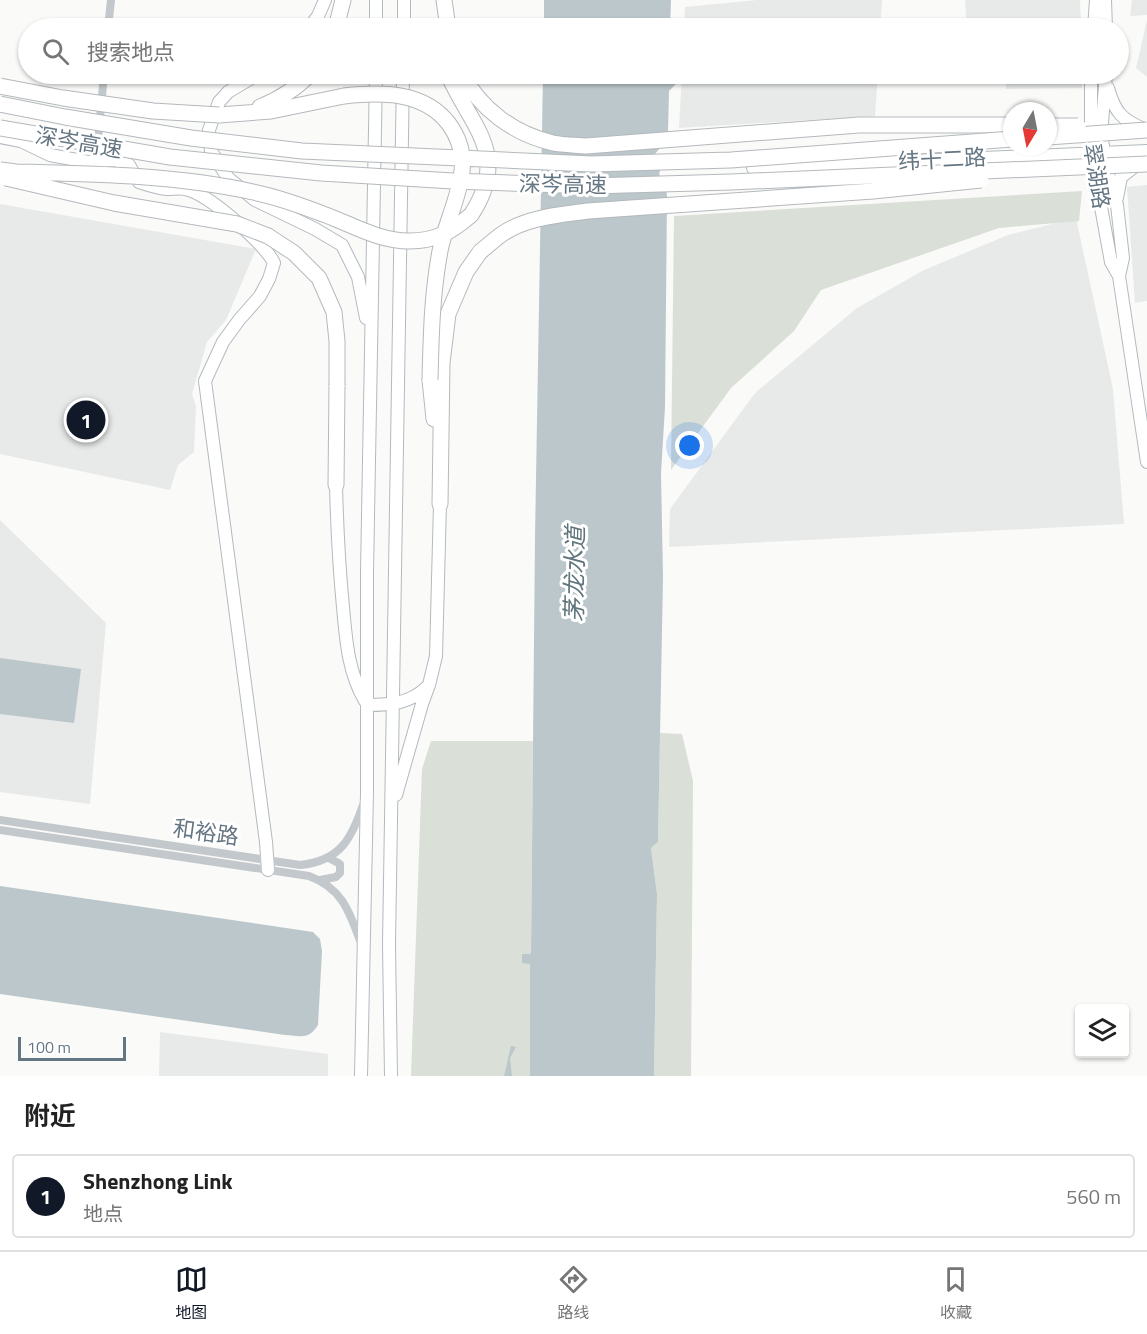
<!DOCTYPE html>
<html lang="zh">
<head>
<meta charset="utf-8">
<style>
	body { margin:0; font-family:"Titillium Web","Noto Sans SC",sans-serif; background:#f2f2f2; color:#222 }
	.controls { position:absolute; right:18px; bottom:18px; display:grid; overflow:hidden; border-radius:6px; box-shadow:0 2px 4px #0004 }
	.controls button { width:54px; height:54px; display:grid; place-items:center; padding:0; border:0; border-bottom:2px solid #e0e0e0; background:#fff; color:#222; font:30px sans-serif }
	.compass { position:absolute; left:1003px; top:102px; width:54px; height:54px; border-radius:50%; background:#fff; box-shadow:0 2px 4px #0004; rotate:190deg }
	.scale { position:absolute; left:18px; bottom:15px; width:108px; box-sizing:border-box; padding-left:6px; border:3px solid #657683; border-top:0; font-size:16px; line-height:21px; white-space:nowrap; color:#657683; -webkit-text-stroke:4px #fff; paint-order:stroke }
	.you { position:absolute; left:690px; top:446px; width:21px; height:21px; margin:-15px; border:4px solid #fff; border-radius:50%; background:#1a73e8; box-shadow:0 0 0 9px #1a73e833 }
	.badge { display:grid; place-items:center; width:39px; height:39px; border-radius:50%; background:#111827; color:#fff; font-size:20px; font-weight:700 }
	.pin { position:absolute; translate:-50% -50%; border:3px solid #fff; box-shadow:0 2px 6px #0006 }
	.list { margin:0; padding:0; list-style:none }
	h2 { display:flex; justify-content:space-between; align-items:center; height:78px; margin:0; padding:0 24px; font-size:26px }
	h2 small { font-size:20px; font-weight:400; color:#767676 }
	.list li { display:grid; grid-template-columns:39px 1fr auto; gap:18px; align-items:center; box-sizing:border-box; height:84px; margin:0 12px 12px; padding:0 12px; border:2px solid #e0e0e0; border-radius:6px }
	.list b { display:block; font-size:22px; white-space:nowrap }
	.list p { margin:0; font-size:20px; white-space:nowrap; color:#767676 }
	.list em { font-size:20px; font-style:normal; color:#767676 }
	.icon { flex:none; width:33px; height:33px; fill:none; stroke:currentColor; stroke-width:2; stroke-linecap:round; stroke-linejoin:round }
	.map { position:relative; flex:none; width:1147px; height:1076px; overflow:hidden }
	.search { position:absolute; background:#fff; box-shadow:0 2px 4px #0004; left:18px; right:18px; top:18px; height:66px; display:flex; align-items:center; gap:15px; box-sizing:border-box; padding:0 21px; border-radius:33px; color:#767676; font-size:22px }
	.sheet { height:174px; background:#fff }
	nav { display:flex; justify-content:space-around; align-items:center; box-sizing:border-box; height:84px; border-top:2px solid #e0e0e0; background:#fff; font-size:16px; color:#767676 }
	nav a { display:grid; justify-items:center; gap:3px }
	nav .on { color:#111827 }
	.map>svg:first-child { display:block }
	.built { fill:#e8e9e9 }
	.green { fill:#dadfd7 }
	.water { fill:#bbc7cb }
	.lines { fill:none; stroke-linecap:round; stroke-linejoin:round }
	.secondary-casing { stroke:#b3babf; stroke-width:14 }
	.highway-casing { stroke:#b4b9bd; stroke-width:17 }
	.street { stroke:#c3c8cc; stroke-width:8 }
	.secondary { stroke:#fff; stroke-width:12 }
	.highway { stroke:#fff; stroke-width:15 }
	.highway-bridge-casing { stroke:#b4b9bd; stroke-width:17; stroke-linecap:butt }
	.highway-bridge { stroke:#fff; stroke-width:15 }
	.labels { text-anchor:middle; stroke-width:6; stroke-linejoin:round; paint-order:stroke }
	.street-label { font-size:22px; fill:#657683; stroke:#fff }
	.water-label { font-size:24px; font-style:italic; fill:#60757c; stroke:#fff }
</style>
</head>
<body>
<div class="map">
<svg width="1147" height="1076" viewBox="0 0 1147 1076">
	<rect width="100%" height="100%" fill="#fafaf8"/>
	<path class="built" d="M757,0H882L880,28H684L685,7Z
		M965,0H1080L1081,28H967Z
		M1132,0H1147V15L1130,16Z
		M1147,20V77L1136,68Z
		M682,74H878L875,116L679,128Z
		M1005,74H1081L1082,88L1006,89Z
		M1147,185V301L1135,303L1127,187Z
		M0,204L256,249L226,320L207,342L192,394L196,406L194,452L178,465L170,490L0,454Z
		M1076,218L1113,389L1124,524L669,547L670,509L755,393L857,308L924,270L1008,235Z
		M0,520L106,623L90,804L0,792Z
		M160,1032L328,1054V1076H159Z"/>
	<path class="green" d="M1082,191L1079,221L999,228L821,290L794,331L731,388L671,470L674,216Z
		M660,733L682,734L693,781L691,1076H654L657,894L651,848L658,842Z
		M431,741H533L531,955H522L530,964V1076H411L422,769Z"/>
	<path class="water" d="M544,0H671L670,28H544Z
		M543,74H678L677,83L669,91L668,131L664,143L655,154L654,158L661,168L659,174L666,186L667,196L665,407L661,473L663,577L658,842L651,848L657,894L654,1076H530V964L522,963V954H531L535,537Z
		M0,658L81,669L74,723L0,714Z
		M0,886L313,932L320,939L322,951L318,1025C309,1040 301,1036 285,1035L0,994Z
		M511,1046L516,1047L510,1058L512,1076H504Z"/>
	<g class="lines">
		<g class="secondary-casing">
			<path id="secondary" d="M1105,0L1106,28
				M309,28L318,16L325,0
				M376,28V0
				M404,28V0
				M1094,28L1096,0
				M258,74L228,92L219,102L209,130L211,151L228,178L255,200L315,229L342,245L358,277L366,318
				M1091,74V152L1111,262L1119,276L1147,462
				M1106,74L1101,135L1108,173L1117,205L1123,258L1119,276
				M1108,88C1115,113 1122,120 1146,130
				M0,137L21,141L50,155L88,162L115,160L129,165L139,182C148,185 157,188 167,189C173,189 180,188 185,189C208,193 265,244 274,263L269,279L260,296L239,320L223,342L205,381L266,842L268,870
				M753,168L1147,151
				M1117,198L1121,177L1138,164
				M336,485C337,526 339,566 343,607C346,640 348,672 365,701
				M367,705C390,705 409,704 427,687
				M396,795L422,704L429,685L436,656L440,504
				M361,1076L367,793V572L376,74
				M391,1076L389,944L403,74"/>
		</g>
		<g class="highway-casing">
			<path id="highway" d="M444,0L448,28
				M336,28L343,0
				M448,74C471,127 511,154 471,215
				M462,74C480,109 514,134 553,143C563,145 575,145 586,146L859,125H1012
				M260,107C279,99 296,89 310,74
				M219,115L271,111L344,96
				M430,380L434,419
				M336,485L337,385
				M440,504L442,363L448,314L466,272L480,252"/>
		</g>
		<path class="street" d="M108,28L111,0
			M96,162L104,74
			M0,820L300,865C341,861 352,838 364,802
			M0,830L309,876C344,889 350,914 362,946
			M320,880L336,877L340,873V864L329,858"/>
		<use href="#secondary" class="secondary"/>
		<use href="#highway" class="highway"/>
		<g class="highway-bridge-casing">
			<path id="highway-bridge" d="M0,86L63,98L153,111L219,115
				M344,96C381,92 424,91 449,124C459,138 464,154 462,171C459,199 445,224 440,251C432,293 431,337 430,380
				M0,104L65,117L191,138L302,151L591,164L731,160L1012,139
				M1048,126H1078
				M0,128L170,157L321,173L453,181L591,186L731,182L1147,164
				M1048,137L1147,130
				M0,170L16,172C96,174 175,175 253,192C277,197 300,205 323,214C351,224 378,241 409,241C436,241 451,232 471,215
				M6,178L114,203L237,224L268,236L294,253L319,278L334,312L337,341V385
				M480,252C487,246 494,240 502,234C527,217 559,215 588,211L873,191L981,180"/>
		</g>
		<use href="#highway-bridge" class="highway-bridge"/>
	</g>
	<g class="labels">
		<g class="street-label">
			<text transform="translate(79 142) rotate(10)" y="8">深岑高速</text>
			<text transform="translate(942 159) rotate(-3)" y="8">纬十二路</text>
			<text transform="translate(1097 176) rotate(81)" y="8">翠湖路</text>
			<text transform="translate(563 184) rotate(1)" y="8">深岑高速</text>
			<text transform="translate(206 832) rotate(8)" y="8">和裕路</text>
		</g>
		<g class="water-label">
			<text transform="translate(575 574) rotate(-89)" y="8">茅龙水道</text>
		</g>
	</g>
</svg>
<div class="controls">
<button><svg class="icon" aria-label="layers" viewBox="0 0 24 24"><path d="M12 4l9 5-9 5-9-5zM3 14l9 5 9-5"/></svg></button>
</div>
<svg class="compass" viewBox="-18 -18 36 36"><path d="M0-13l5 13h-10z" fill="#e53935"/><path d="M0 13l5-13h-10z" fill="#767676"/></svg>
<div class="scale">100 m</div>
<div class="you"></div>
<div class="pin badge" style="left:86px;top:420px">1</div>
<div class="search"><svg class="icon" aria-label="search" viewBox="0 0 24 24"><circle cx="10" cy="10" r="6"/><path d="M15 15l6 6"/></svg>搜索地点</div>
</div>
<section class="sheet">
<h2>附近<small></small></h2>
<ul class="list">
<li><span class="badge">1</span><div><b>Shenzhong Link</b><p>地点</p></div><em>560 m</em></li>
</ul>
</section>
<nav>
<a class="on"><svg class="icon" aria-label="map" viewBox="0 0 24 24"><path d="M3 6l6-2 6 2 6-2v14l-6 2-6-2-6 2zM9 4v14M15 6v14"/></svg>地图</a>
<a><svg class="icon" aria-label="directions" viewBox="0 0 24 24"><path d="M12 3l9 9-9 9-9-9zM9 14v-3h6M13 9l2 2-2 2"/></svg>路线</a>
<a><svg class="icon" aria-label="saved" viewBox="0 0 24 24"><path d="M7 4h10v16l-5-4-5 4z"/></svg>收藏</a>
</nav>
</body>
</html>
